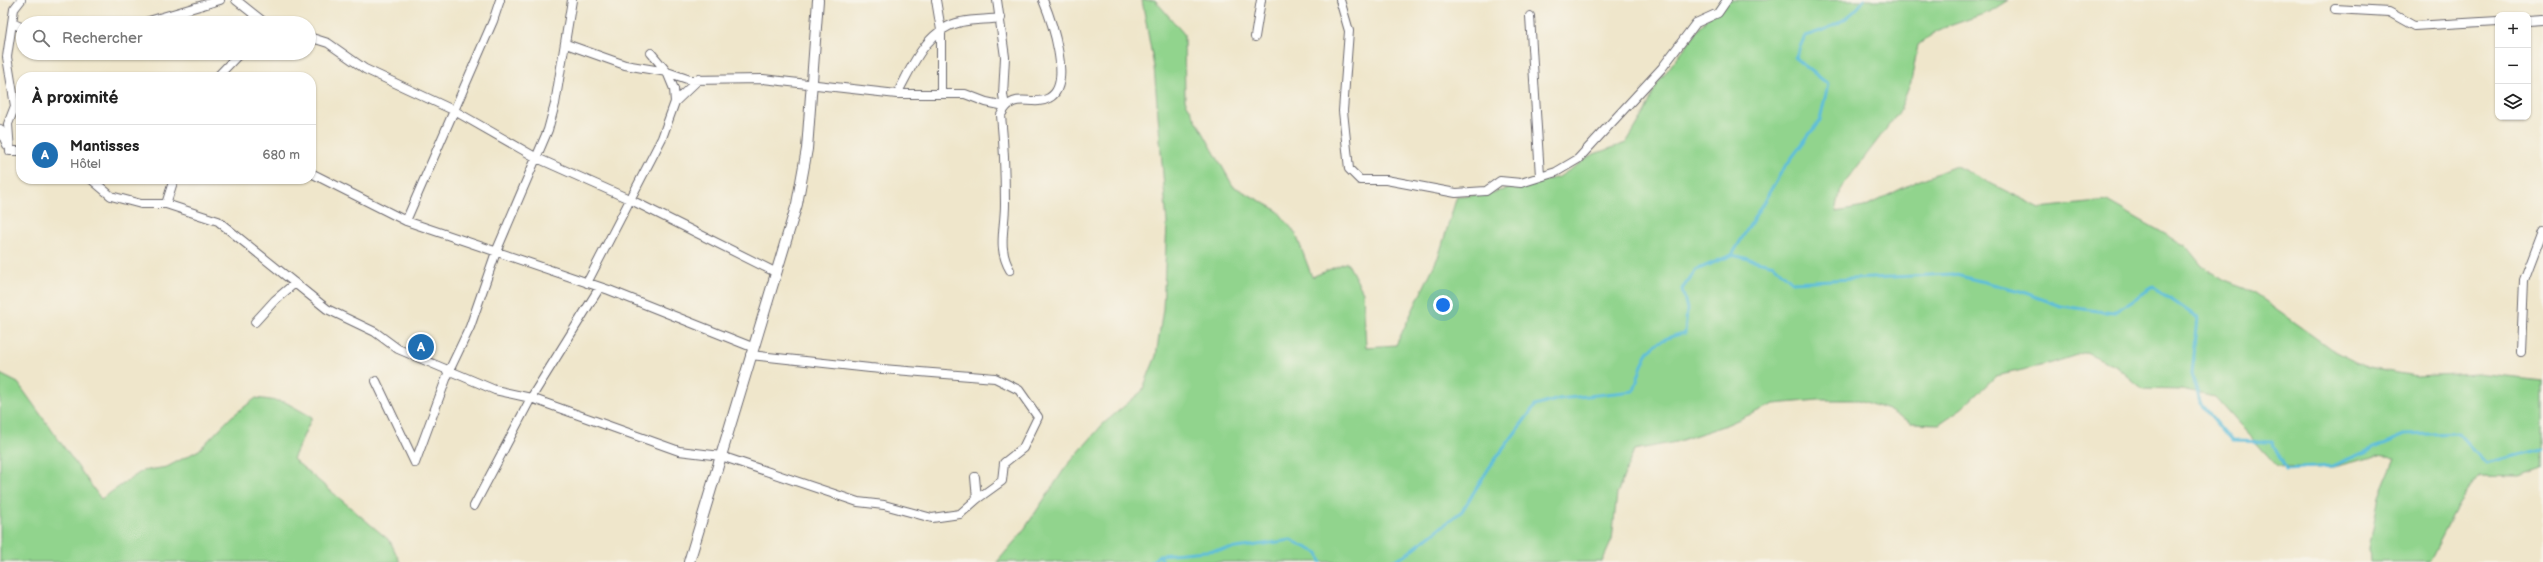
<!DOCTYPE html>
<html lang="fr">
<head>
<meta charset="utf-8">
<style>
	body { margin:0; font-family:"Balsamiq Sans",sans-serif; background:#f6f6f6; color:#222 }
	.controls { position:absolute; right:12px; top:12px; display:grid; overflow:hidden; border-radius:8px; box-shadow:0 1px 3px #0004 }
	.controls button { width:36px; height:36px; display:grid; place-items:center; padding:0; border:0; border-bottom:1px solid #e0e0e0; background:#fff; color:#222; font:20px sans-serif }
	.you { position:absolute; left:1443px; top:305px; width:14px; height:14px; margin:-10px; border:3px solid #fff; border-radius:50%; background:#1a73e8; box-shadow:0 0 0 6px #1a73e833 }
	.badge { display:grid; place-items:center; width:26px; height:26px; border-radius:50%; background:#1f6fb2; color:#fff; font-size:13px; font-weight:700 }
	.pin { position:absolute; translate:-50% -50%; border:2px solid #fff; box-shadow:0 1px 4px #0006 }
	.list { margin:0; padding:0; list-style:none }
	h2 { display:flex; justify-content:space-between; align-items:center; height:52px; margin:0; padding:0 16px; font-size:17px }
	h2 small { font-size:13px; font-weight:400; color:#767676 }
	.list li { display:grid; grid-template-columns:26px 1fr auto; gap:12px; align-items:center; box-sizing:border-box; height:60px; padding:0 16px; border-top:1px solid #e0e0e0 }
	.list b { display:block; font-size:15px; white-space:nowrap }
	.list p { margin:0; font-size:13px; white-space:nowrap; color:#767676 }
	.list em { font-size:13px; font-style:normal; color:#767676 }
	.icon { flex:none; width:22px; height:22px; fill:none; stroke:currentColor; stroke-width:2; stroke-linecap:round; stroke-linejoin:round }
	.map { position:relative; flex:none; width:2543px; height:562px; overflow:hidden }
	.search { position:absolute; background:#fff; box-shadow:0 1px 3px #0004; left:16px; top:16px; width:300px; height:44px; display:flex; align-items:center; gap:10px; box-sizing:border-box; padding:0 14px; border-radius:22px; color:#767676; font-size:15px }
	.panel { position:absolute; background:#fff; box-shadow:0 1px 3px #0004; left:16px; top:72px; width:300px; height:112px; border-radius:16px }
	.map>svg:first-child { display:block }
	.green { fill:#91d48d; stroke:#5a7b64 }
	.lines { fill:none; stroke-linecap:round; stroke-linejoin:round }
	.stream { stroke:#5dbedb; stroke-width:3 }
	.minor-casing { stroke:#6a676d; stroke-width:10 }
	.tertiary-casing { stroke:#6a676d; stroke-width:12 }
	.minor { stroke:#fff; stroke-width:8 }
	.tertiary { stroke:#fff; stroke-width:10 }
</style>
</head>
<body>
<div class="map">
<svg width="2543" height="562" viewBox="0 0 2543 562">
	<rect width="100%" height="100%" fill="#f7f3e8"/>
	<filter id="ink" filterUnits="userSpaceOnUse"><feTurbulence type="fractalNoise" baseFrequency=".025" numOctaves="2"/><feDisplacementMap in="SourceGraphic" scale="8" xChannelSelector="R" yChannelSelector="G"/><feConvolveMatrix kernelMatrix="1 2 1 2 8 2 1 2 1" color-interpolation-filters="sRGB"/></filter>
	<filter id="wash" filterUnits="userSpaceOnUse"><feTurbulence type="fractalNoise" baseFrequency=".012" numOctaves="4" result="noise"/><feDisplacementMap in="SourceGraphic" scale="16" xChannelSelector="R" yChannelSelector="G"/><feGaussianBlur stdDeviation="0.9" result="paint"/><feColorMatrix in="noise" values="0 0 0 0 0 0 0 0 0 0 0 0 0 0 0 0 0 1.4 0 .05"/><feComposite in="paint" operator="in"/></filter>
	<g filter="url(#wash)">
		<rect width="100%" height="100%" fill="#efe6cb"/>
		<path class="green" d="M1142,0H1155L1184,34L1185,100L1233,186L1277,210L1296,234L1312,277L1347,262L1363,292L1366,347L1396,345L1439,255L1457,196L1486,194L1559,177L1594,154L1626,143L1645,112L1657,84L1721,0H2009L1992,11L1938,30L1918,45L1911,82L1899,112L1841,188L1836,212L1864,207L1915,182L1956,166L2040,208L2107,201L2186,246L2202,266L2225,280L2246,288L2331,349L2368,368L2416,376L2477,373L2543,380V469L2520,477L2479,476L2459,504L2429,562H2370L2369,548L2379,496L2395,458L2376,456L2333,467L2314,468L2277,466L2215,397L2181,390L2143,389L2117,367L2086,352L2049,364L1996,376L1962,408L1939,424L1911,423L1888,410L1859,400H1818L1774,404L1726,425L1676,442L1634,450L1617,494L1612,540L1602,562H997L1021,534L1065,468L1103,424L1142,391L1156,356L1163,309L1167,223L1154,67Z
			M0,374L18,383L101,499L142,471L167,467L199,450L231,417L256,398L285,402L312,417L293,459L390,541L400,562H0Z"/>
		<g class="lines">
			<path class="stream" d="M1732,255L1774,265L1792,282L1952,274L2020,291L2061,306L2113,313L2153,287L2198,318L2192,373L2200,403L2232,441L2272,442L2286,469L2332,466L2405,435L2459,433L2486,463L2543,449
				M1159,555L1164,562
				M1152,562L1159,555L1229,549L1291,540L1318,553L1321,562
				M1391,562L1408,553L1462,511L1489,468L1535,406L1559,399L1634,391C1645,356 1645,341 1685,333L1687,309L1682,289L1696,270L1732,255L1782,171L1820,120L1828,84L1795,58L1805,36C1829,29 1849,21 1864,0"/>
		</g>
	</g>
	<g filter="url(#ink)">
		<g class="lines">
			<g class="minor-casing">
				<path id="minor" d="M236,0L265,23
					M936,0L941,30V92
					M1340,0L1349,31L1343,111L1349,169L1360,180H1386L1456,193L1486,191L1500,181L1521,183L1556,172L1578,159L1662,68L1696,23L1718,13L1727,0
					M2335,9L2389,12L2414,26L2498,21
					M1530,16L1540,176
					M2528,21L2543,20
					M12,23L23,28
					M142,23L220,0
					M309,37L328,43L365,69L453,110L537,158L629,199L777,273
					M1255,37L1261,0
					M566,44L625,65L667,72L690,80L763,79L897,94H965L986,102L1005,106L1003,95L1005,57L997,0
					M217,77L240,53
					M897,94C912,67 926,29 961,22C974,19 988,20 1001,18
					M675,102L699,79
					M0,129L7,145
					M10,151L8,124L15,106L7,57L14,9L21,0
					M10,151H21
					M311,173L406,221L609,290L752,347
					M91,179L111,196L141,204H166
					M174,179L166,204L218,221L327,309L375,332L398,349L495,390L531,398L679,451L721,456L858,502L884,505L932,518L960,514L977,499L975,477
					M406,221L493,21L500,0
					M1010,270C997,248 1005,229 1005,204C1005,174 1004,145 1001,115C1013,89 1032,108 1049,98C1074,85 1051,19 1043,0
					M587,283L662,138L675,102L674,89L667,72L651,53
					M255,322L275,300L295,283
					M2521,351L2524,280L2543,230
					M750,355L870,368L995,378L1019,390L1038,417L1023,448L1004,463L1002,481L977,499
					M376,381L415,463
					M415,463L449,371L470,327L496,252L548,130L555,104L572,0
					M474,506L531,398L600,287"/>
			</g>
			<g class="tertiary-casing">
				<path id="tertiary" d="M689,562L797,204L807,149L818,0"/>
			</g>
			<use href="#minor" class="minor"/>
			<use href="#tertiary" class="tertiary"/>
		</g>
	</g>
</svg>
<div class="controls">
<button>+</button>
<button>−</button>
<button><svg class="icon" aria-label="layers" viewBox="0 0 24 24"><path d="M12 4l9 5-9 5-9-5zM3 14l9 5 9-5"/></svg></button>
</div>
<div class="you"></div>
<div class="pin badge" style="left:421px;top:347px">A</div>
<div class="search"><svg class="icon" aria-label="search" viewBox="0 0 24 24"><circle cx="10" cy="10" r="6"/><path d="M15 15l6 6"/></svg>Rechercher</div>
<section class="panel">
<h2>À proximité<small></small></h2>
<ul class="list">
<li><span class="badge">A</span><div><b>Mantisses</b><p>Hôtel</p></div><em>680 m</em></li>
</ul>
</section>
</div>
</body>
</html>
